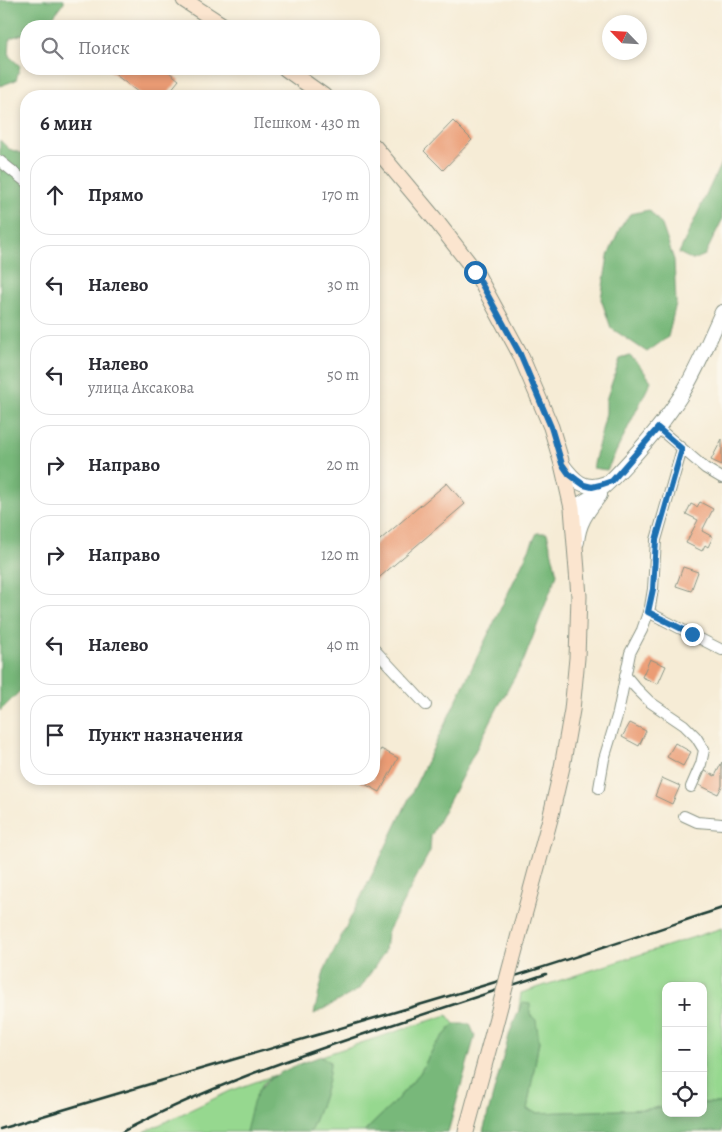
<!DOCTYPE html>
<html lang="ru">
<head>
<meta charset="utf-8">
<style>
	body { margin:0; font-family:Alegreya,serif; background:#f7f7f7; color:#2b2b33 }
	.controls { position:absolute; right:15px; bottom:15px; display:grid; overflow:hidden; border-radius:10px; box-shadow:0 2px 8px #0003 }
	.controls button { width:45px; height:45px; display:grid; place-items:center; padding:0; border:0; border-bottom:1px solid #e1e1e2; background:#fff; color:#2b2b33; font:25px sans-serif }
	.compass { position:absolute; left:602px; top:15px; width:45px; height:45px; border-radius:50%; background:#fff; box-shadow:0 2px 8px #0003; rotate:295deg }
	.stop { position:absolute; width:15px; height:15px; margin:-11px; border:4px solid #1f6fb2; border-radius:50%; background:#fff }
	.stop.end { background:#1f6fb2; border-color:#fff; box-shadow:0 1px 5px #0008 }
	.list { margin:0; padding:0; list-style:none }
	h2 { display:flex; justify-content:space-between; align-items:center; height:65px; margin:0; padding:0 20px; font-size:21px }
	h2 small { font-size:16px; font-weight:400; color:#7c7c81 }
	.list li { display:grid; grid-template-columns:32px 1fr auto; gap:15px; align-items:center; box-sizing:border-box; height:80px; margin:0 10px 10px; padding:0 10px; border:1px solid #e1e1e2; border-radius:20px }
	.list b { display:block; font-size:19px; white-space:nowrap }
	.list p { margin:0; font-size:16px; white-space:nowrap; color:#7c7c81 }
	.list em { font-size:16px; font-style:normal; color:#7c7c81 }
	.icon { flex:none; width:28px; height:28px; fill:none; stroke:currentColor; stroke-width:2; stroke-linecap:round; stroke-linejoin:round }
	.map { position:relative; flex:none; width:722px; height:1132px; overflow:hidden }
	.search { position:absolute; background:#fff; box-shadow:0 2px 8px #0003; left:20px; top:20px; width:360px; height:55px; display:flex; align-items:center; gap:12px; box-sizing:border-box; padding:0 18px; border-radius:20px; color:#7c7c81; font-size:19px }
	.panel { position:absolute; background:#fff; box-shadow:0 2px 8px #0003; left:20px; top:90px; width:360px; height:695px; border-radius:20px }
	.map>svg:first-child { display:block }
	.green { fill:#96d88f; stroke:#5a8a62 }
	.forest { fill:#78b87a; stroke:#4c7a57 }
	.building { fill:#eb9c74 }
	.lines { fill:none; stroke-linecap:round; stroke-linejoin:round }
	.minor-casing { stroke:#8a9485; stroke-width:12 }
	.tertiary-casing { stroke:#8a9485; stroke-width:16 }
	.secondary-casing { stroke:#8a9485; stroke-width:17 }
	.minor { stroke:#fff; stroke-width:10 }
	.tertiary { stroke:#fff; stroke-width:14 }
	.secondary { stroke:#fbe5cf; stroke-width:15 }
	.rail { stroke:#1f3d34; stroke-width:2.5 }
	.secondary-bridge-casing { stroke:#8a9485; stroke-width:17; stroke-linecap:butt }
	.secondary-bridge { stroke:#fbe5cf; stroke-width:15 }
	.route { stroke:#1f6fb2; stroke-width:6 }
</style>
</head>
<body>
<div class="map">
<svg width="722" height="1132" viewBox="0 0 722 1132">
	<rect width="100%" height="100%" fill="#fbf7ec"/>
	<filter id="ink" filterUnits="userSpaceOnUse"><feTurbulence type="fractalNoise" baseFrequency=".02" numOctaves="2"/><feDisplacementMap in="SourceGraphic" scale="10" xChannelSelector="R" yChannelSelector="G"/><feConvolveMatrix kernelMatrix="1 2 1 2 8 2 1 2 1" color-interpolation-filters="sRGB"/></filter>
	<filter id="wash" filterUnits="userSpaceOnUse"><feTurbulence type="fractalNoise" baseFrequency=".0096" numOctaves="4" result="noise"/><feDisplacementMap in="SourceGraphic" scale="20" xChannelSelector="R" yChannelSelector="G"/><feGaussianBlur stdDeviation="1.12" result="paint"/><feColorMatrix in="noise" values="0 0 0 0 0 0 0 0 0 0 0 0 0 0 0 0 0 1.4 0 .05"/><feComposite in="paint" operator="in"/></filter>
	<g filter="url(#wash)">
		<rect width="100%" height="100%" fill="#f6ecd6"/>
		<path class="green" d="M722,928V1103H703V986H666V1106L648,1109L537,1113L527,1109L539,1041L518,1015L521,993Z
			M447,1015L454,1024L434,1047L420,1073L390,1107L364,1132H310C319,1109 329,1087 330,1062L321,1056Z
			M275,1075L263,1083L257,1094L246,1132H144L230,1091Z"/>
		<path class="forest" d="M0,0H64V2L50,21L43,26H26V33L10,38L9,56L20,66L16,80L0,86Z
			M0,140L9,149L26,155V683L25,686L0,711Z
			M722,161V220L705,255L693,260L679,253Z
			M649,210L662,225L674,260L676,303L668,337L647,352L611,328L601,299L608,256L620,228L630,214Z
			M630,356L640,366L651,381L607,470L593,468L606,413V400L620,359Z
			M537,533H547L557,574L524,660L498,707L431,836L430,851L387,933L385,951L360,989L314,1014L324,971L375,869Z
			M522,1003L530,1004V1015L536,1020L539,1041L527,1110L537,1113L648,1109L666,1106V1113H703V1103H722V1132H483L510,1032Z
			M454,1024H470L475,1036L448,1132H364L393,1104L420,1073L434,1047Z
			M321,1056L330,1062C329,1087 319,1109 310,1132H246C249,1120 251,1105 257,1094C266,1074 301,1064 321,1056Z"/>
		<g id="blocks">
			<path class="building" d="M108,69H165L179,80L166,96H143Z
				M453,121L472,140L443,170L424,151Z
				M722,439V465L711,460Z
				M447,483L465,504L374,582V545Z
				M700,502L713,509L702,531L713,537L708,547L705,545L702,551L686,543L698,520L686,514L691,504L697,507Z
				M683,567L698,572L691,591L676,586Z
				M650,659L666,666L658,684L642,677Z
				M630,723L646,731L639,746L622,737Z
				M675,743L691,752L683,766L667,757Z
				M381,749L398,758L380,792L355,779H374V762Z
				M722,762V786L718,794L699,785L705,771L715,776Z
				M662,778L680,786L672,804L655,796Z"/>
		</g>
	</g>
	<g filter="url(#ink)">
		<use href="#blocks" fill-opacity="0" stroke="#8a9485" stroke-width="1"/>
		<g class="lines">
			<g class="minor-casing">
				<path id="minor" d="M0,161L26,182
					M658,428L705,468L722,478
					M648,612L722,650
					M374,649L426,705
					M625,675L636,688L650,702L684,725L696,737L704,750L701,764L691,787
					M599,788L604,759L618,713L630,653L642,630L650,607L653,589L656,540L682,449
					M684,816L697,822L722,824"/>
			</g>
			<g class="tertiary-casing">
				<path id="tertiary" d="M562,464C574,480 584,492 606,483
					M572,508C599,495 613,479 633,457C650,438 666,419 680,397C697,371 709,340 722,312
					M577,542C579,521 588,511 600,495"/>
			</g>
			<g class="secondary-casing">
				<path id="secondary" d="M184,0L224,26
					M286,69L324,96
					M374,146L434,218L475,271L520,354L551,427L562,464L572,508L579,596L577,658L572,710L562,767L550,819L522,923
					M466,1132L494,1029"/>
			</g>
			<use href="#minor" class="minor"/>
			<use href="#tertiary" class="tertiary"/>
			<use href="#secondary" class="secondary"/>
			<path class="rail" d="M0,1129C156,1081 313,1037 469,990C554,965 638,936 722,908
				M122,1132C203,1089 289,1059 376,1030C433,1011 489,993 546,974"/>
			<g class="secondary-bridge-casing">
				<path id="secondary-bridge" d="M494,1029L522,923"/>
			</g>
			<use href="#secondary-bridge" class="secondary-bridge"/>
		</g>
	</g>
	<g class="lines" filter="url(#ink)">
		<path class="route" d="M475,272L520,354L551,427L562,464L569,474L577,480L584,485L592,487L600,485L612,481L658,428L682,449L656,540L653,589L648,612L692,634"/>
	</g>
</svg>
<div class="controls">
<button>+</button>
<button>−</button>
<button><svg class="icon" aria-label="locate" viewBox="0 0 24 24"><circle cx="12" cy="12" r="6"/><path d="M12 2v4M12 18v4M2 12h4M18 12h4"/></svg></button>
</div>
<svg class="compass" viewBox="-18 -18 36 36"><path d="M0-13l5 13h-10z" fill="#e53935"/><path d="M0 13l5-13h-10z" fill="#7c7c81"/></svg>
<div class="stop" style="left:475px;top:272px"></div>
<div class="stop end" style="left:692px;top:634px"></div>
<div class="search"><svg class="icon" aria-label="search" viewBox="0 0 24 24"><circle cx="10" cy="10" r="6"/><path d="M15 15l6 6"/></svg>Поиск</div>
<section class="panel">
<h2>6 мин<small>Пешком · 430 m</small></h2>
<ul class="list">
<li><svg class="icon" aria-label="ahead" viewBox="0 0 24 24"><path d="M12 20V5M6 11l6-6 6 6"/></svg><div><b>Прямо</b></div><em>170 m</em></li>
<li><svg class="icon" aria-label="left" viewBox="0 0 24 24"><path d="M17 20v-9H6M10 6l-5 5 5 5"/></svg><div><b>Налево</b></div><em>30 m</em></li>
<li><svg class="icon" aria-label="left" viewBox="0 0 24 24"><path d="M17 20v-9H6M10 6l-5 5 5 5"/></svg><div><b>Налево</b><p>улица Аксакова</p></div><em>50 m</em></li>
<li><svg class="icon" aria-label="right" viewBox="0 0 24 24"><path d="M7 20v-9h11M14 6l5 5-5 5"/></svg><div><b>Направо</b></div><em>20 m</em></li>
<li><svg class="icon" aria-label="right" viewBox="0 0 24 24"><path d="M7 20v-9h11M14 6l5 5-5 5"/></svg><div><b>Направо</b></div><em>120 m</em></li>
<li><svg class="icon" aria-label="left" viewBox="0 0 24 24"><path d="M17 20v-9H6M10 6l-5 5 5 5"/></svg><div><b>Налево</b></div><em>40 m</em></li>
<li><svg class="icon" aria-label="arrive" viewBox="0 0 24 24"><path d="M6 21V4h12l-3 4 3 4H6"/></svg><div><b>Пункт назначения</b></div></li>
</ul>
</section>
</div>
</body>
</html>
